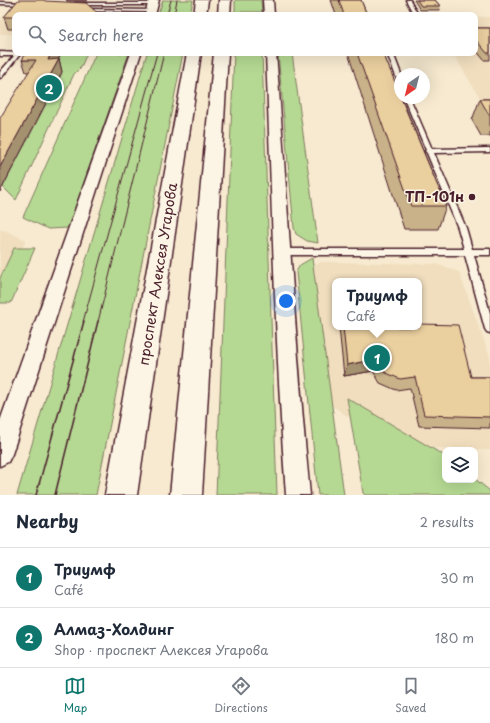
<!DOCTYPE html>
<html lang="en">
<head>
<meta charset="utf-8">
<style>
	body { margin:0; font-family:"Playpen Sans",sans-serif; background:#f2f2f3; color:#1f2937 }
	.controls { position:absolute; right:12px; bottom:12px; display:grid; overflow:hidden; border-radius:8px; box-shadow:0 4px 16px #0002 }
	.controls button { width:36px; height:36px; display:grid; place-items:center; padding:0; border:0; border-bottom:1px solid #e0e1e3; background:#fff; color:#1f2937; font:20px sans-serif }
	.compass { position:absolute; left:394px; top:68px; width:36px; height:36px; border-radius:50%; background:#fff; box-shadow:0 4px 16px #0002; rotate:215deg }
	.you { position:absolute; left:286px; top:301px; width:14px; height:14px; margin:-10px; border:3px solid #fff; border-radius:50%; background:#1a73e8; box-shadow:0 0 0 6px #1a73e833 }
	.badge { display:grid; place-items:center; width:26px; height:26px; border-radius:50%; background:#0f766e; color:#fff; font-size:13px; font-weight:700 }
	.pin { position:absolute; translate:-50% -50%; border:2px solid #fff; box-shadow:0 1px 4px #0006 }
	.popup { position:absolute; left:332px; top:278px; width:90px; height:52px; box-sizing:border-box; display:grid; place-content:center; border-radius:8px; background:#fff; filter:drop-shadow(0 1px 3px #0005); font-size:13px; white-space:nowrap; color:#747a83 }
	.popup b { font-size:15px; color:#1f2937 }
	.popup::after { content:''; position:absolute; left:50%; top:100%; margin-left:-8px; border:8px solid transparent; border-top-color:#fff }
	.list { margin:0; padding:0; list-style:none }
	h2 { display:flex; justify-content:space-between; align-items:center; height:52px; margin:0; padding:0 16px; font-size:17px }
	h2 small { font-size:13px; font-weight:400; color:#747a83 }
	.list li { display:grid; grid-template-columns:26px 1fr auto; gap:12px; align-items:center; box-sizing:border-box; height:60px; padding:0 16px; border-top:1px solid #e0e1e3 }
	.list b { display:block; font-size:15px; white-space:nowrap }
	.list p { margin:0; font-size:13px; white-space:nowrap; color:#747a83 }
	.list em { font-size:13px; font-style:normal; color:#747a83 }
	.icon { flex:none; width:22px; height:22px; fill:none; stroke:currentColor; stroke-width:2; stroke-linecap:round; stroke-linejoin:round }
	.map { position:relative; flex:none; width:490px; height:495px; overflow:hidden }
	.search { position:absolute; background:#fff; box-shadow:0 4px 16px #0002; left:12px; right:12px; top:12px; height:44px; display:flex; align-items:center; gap:10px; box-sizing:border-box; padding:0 14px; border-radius:8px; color:#747a83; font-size:15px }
	.sheet { height:172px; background:#fff }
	nav { display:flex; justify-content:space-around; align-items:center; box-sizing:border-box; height:56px; border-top:1px solid #e0e1e3; background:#fff; font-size:11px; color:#747a83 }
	nav a { display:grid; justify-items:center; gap:2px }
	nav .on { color:#0f766e }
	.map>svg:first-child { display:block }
	.built { fill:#f0debe; fill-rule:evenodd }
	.green { fill:#b5d993; stroke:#807c5f }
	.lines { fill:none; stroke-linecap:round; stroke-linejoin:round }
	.service-casing { stroke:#4a1f2b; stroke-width:3 }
	.minor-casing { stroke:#4a1f2b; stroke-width:3 }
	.primary-casing { stroke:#4a1f2b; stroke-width:3 }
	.service { fill:#fcf5e5; fill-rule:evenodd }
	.minor { fill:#fcf5e5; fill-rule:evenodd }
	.primary { fill:#fcf5e5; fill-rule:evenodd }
	.tram-far1 { stroke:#4a1f2b; stroke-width:1 }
	.tram { stroke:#4a1f2b; stroke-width:1.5 }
	.wall { fill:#c9b289; stroke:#4a1f2b }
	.shaded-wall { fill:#a4916f; stroke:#4a1f2b }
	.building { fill:#eacf9f; stroke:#4a1f2b }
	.poi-dot { fill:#4a1f2b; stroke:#fcf5e5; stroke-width:1.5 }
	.labels { text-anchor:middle; stroke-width:3; stroke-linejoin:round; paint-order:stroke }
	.poi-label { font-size:14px; font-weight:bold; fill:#4a1f2b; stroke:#fcf5e5; text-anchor:end }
	.street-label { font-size:14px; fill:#4a1f2b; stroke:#fcf5e5 }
</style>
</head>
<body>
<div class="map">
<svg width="490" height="495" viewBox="0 0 490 495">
	<rect width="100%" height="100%" fill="#f7ead0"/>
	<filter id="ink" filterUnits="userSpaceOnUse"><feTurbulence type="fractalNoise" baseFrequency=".025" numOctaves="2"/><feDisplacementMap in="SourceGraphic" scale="8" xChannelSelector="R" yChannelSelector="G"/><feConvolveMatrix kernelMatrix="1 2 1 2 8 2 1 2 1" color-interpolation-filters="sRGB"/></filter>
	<g filter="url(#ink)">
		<path class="built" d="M106,8L115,12H133L135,15H15V34H0V22L8,11L16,9Z
			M475,17H490V110H487L453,53H475Z
			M0,230H4L26,240L0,299Z
			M321,262L436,264L459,272L490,357V450L390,446L323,399L307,270ZM335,281H419V327H335Z"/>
		<path class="green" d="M163,0H193L190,15H158Z
			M235,0H261L262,12H235Z
			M61,53H87L81,67L74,74L16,200L3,187L62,73L51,72Z
			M96,53H129L68,228L48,229L23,217Z
			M147,53H183L96,495H17Z
			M234,53H262L277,495H216Z
			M278,53H292L318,243L307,241L296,234L294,228Z
			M14,248H35L11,303H0V278Z
			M312,258L344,495H318L296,272L300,265Z
			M347,398L445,456V480L475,479L490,491V495H365L363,493Z"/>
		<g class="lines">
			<g class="service-casing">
				<path id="service" d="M406,0H410L418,15H414Z
					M0,2L25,3L27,4L25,5L0,4Z
					M75,3H153L155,4L153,5H75Z
					M84,9L151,10L153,11L151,12L82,11V10Z
					M0,52L21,53L2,77L0,78V72L14,56H0Z
					M387,53H393L401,74L400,81L397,79Z
					M404,98H410L432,149L490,148V152L434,153L466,228L472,249H490V255H474L490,313V333L487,332L485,329L465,255H283L279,252L283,249H464L458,228L427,153L425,151L426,150Z"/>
			</g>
			<g class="minor-casing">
				<path id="minor" d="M149,0H159L155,15H145Z
					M263,0H273L274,15H264Z
					M131,53H141L12,454L8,462L0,466V421Z
					M266,53H276C288,200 295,348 310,495H286C275,348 272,200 266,53Z"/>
			</g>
			<g class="primary-casing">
				<path id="primary" d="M196,0H208L206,15H194Z
					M219,0H231L230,15H218Z
					M187,53H201L137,495H105Z
					M214,53H228L202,495H170Z"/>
			</g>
			<use href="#service" class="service"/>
			<use href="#minor" class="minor"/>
			<use href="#primary" class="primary"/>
			<path class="tram-far1" d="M167,15L171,0
				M174,15L177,0
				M83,322L157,53
				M98,322L164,53"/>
			<path class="tram" d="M36,495L84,321
				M55,495L98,321"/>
		</g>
		<path class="wall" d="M66,0H87L86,1H67Z
			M331,0H361L367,15H336Z
			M414,0H435L440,6L439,10H420Z
			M45,1L15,15V29H8L4,17Z
			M475,28H490V60H484L475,49Z
			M348,53H383L446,206L438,229H404Z
			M59,59L62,72H26L22,60Z
			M480,99H490V136H481L472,120Z
			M339,327H419L471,377H490V428L419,426L410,388L396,390L380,383L373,371L344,376Z"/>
		<path class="shaded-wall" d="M51,53H62L51,72L48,60Z
			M59,59L62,72L0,192V167Z
			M376,359L373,371L344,376L347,365Z"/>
		<path class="building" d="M18,0H44L45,1L86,3L100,15H15V17H4Z
			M339,0H361L367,15H344Z
			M417,0H435L440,6H421Z
			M475,28H490V53H487L475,39Z
			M26,53H51L48,60L59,59L0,167V118L36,60H22Z
			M357,53H383L400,94V98H401L446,206H411Z
			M480,99H490V115H489Z
			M419,324L458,325L471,377H490V417L424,415L415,377L400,379L384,372L376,359L347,365L343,327H419Z"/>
	</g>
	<circle class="poi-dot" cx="472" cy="197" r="4"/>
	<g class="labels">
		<g class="poi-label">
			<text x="464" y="202">ТП-101н</text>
		</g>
		<g class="street-label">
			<text transform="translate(158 274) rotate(-81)" y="5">проспект Алексея Угарова</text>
		</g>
	</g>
</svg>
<div class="controls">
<button><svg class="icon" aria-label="layers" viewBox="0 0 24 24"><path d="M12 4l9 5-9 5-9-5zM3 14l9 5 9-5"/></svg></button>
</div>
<svg class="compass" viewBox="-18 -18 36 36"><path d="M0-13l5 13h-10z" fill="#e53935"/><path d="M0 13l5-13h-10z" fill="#747a83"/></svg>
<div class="you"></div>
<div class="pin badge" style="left:377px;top:358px">1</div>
<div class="popup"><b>Триумф</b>Café</div>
<div class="pin badge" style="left:49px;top:88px">2</div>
<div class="search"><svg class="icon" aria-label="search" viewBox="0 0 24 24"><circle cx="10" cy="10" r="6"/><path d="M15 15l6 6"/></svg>Search here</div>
</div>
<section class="sheet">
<h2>Nearby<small>2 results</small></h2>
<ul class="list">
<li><span class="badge">1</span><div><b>Триумф</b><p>Café</p></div><em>30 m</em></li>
<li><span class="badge">2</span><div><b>Алмаз-Холдинг</b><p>Shop · проспект Алексея Угарова</p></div><em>180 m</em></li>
</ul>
</section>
<nav>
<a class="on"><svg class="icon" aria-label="map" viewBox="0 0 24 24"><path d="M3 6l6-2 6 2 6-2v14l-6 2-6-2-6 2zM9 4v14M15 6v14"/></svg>Map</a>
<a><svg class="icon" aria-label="directions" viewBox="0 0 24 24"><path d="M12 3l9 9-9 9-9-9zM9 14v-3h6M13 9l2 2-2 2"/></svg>Directions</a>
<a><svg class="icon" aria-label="saved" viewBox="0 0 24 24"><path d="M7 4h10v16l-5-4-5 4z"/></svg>Saved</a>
</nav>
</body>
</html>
